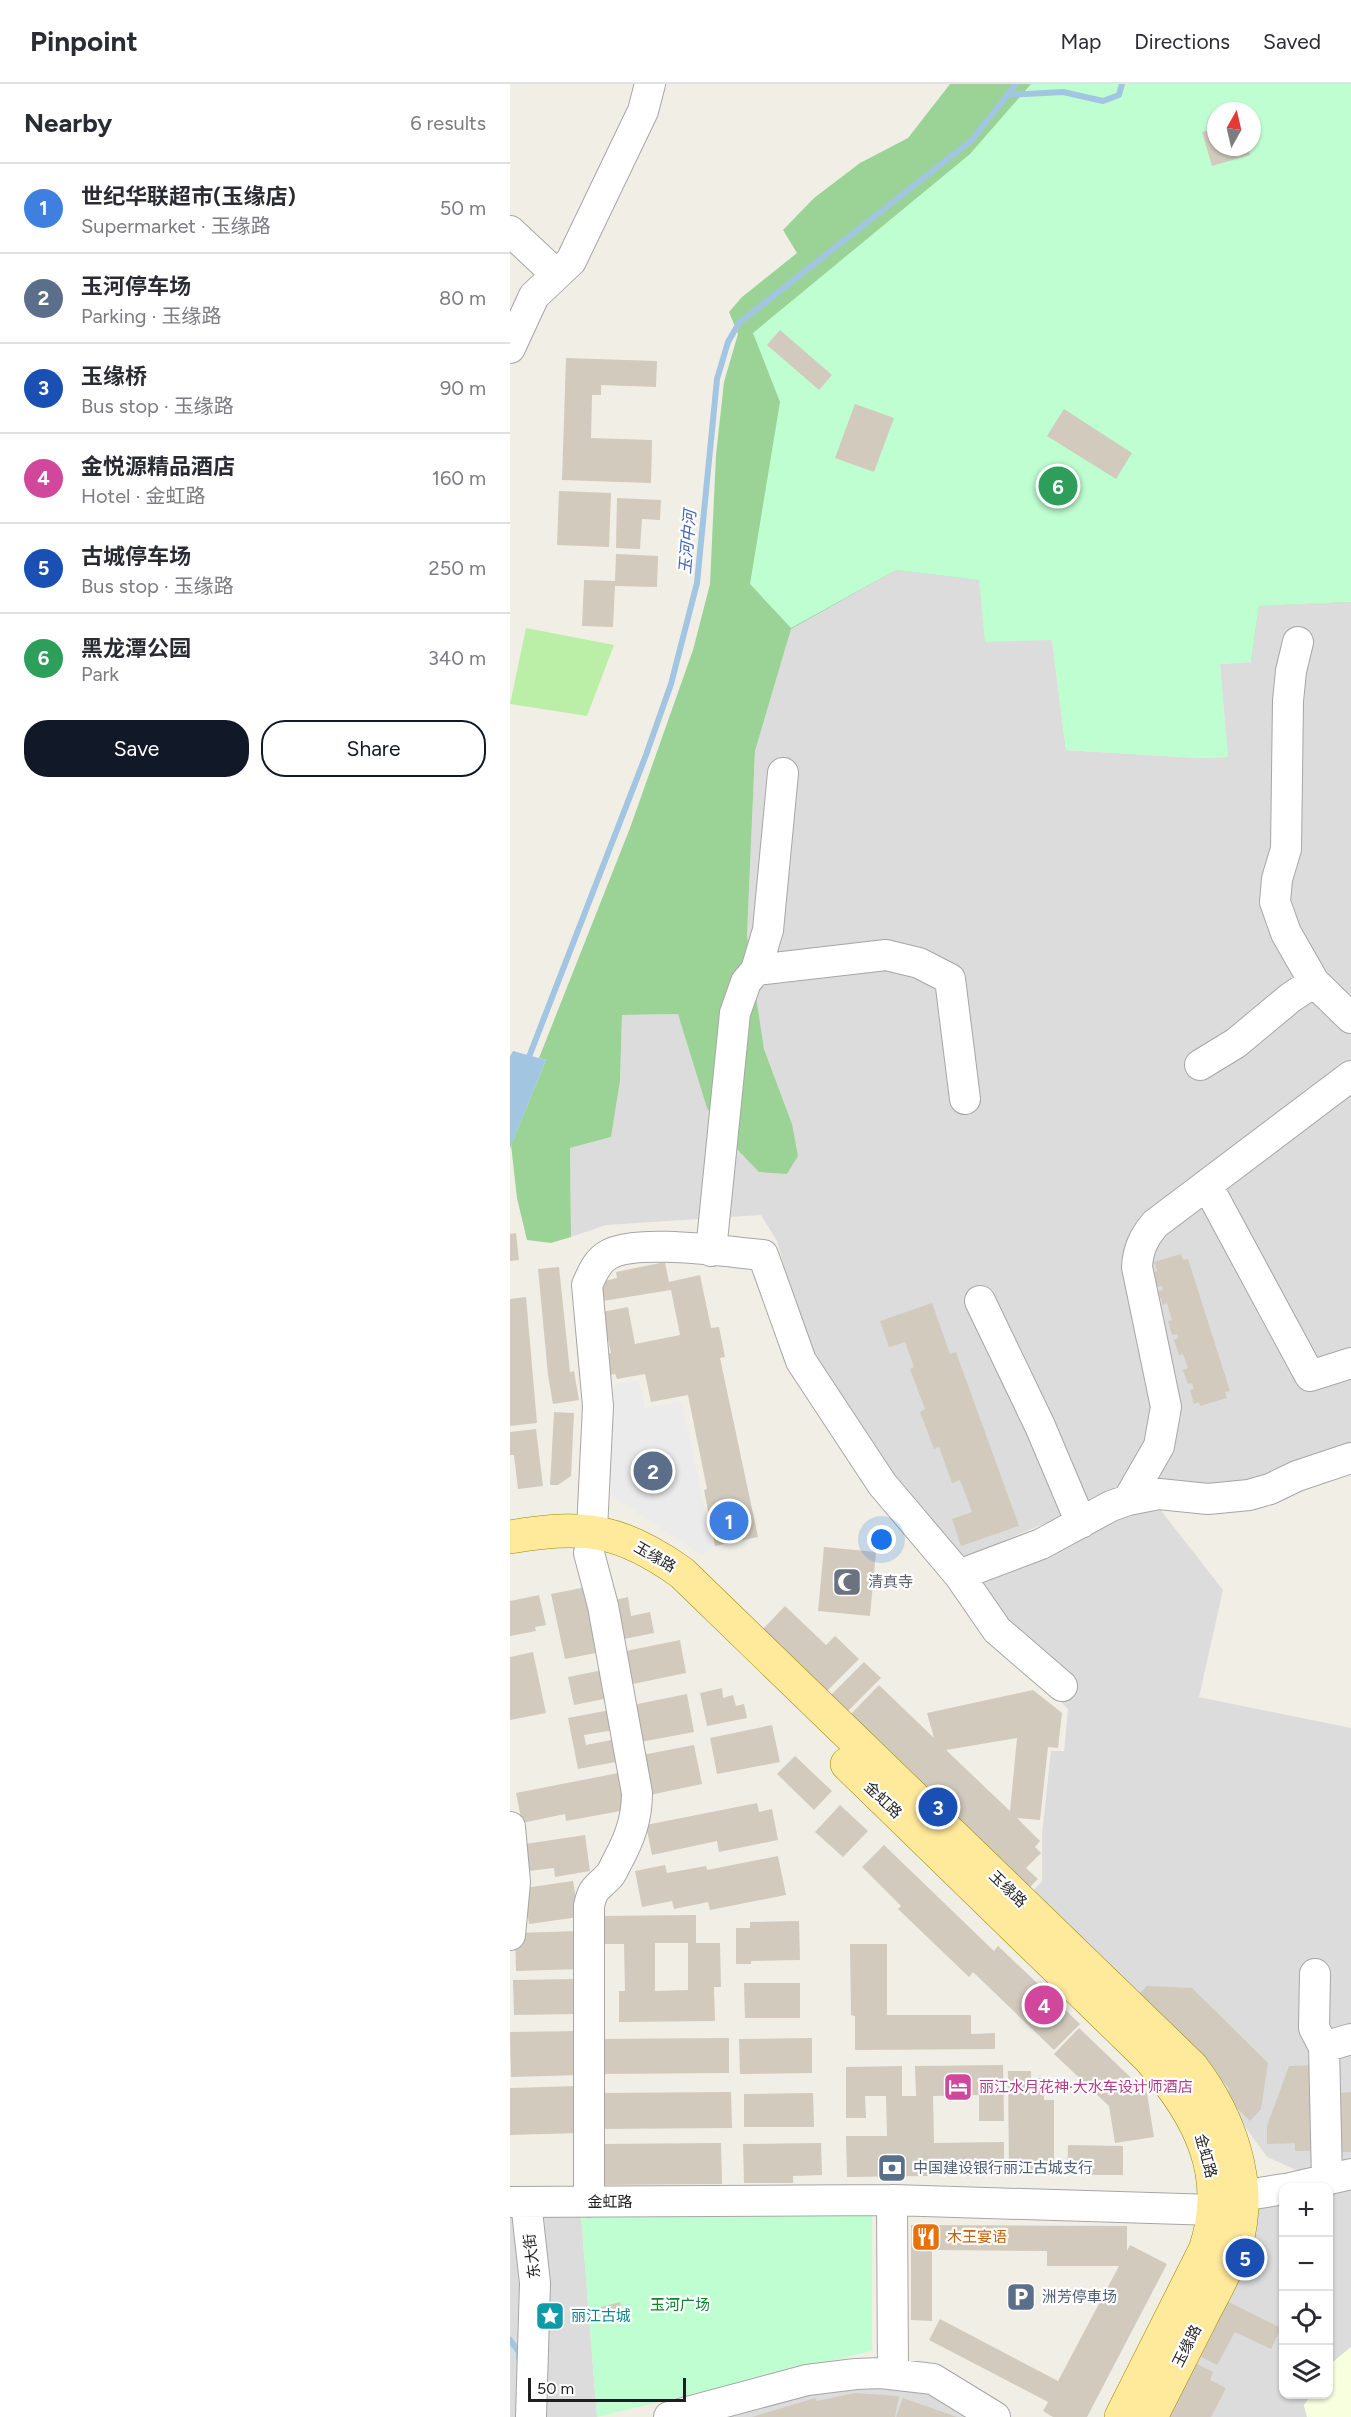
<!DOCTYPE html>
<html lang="en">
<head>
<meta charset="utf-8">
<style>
	body { margin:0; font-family:Figtree,"Noto Sans SC",sans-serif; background:#f7f7f7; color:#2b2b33 }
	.controls { position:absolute; right:18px; bottom:18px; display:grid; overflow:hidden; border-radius:12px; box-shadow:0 2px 4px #0004 }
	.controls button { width:54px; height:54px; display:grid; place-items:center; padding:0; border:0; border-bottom:2px solid #e1e1e2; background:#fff; color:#2b2b33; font:30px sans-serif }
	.compass { position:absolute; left:697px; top:18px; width:54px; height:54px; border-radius:50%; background:#fff; box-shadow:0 2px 4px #0004; rotate:8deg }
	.scale { position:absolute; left:18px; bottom:15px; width:158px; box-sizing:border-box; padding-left:6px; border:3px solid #1f1f1f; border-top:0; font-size:16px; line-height:21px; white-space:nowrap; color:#1f1f1f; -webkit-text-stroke:4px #fff; paint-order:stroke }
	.you { position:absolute; left:372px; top:1456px; width:21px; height:21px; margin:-15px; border:4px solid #fff; border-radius:50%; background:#1a73e8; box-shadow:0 0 0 9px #1a73e833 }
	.badge { display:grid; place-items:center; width:39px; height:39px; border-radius:50%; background:#111827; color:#fff; font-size:20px; font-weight:700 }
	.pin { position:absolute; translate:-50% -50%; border:3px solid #fff; box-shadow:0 2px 6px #0006 }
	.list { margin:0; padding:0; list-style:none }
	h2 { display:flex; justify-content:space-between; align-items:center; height:78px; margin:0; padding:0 24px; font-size:26px }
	h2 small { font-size:20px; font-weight:400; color:#7c7c81 }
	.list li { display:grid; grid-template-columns:39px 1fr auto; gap:18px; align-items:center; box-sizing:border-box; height:90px; padding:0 24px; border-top:2px solid #e1e1e2 }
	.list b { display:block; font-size:22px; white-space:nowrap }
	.list p { margin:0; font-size:20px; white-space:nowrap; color:#7c7c81 }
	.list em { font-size:20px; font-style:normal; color:#7c7c81 }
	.actions { display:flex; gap:12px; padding:18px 24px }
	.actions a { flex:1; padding:14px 0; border:2px solid #111827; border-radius:24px; text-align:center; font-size:21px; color:#111827 }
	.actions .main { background:#111827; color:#fff }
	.icon { flex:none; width:33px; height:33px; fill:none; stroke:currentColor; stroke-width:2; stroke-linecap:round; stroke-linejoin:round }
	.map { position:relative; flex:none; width:841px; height:2333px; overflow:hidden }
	header { display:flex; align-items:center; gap:36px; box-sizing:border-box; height:84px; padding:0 30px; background:#fff; border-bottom:2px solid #e1e1e2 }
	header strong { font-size:28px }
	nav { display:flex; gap:33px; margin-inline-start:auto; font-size:21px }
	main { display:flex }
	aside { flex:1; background:#fff }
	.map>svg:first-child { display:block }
	.residential { fill:#dddcdc }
	.education { fill:#f8ffdf }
	.grass { fill:#bbefa7 }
	.forest { fill:#9bd396; fill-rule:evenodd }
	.park { fill:#bffed1; fill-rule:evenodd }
	.parking { fill:#ebebeb }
	.water { fill:#a2c6e2 }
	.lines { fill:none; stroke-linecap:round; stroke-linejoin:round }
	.stream { stroke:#a2c6e2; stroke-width:6 }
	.building { fill:#d1cabd; fill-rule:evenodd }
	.minor-casing { stroke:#a6a6a6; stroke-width:32 }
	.major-casing { stroke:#9a8800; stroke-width:34 }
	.minor { stroke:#fff; stroke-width:30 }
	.major { stroke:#ffe99b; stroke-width:33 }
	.labels { text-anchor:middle; stroke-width:4.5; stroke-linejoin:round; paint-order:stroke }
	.street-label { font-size:15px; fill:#1f1f1f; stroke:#fff }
	.worship-label { font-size:15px; fill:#5b616d; stroke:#fff; text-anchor:start }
	.hotel-label { font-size:15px; fill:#b23c85; stroke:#fff; text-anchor:start }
	.service-label { font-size:15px; fill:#4e5e75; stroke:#fff; text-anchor:start }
	.food-label { font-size:15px; fill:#c56008; stroke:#fff; text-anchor:start }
	.park-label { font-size:15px; fill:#03882a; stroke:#fff }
	.culture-label { font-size:15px; fill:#0d838f; stroke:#fff; text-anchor:start }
	.water-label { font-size:16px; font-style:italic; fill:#4364b7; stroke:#fff }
</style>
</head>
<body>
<header>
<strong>Pinpoint</strong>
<nav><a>Map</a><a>Directions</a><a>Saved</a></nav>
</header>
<main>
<aside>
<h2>Nearby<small>6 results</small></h2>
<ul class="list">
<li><span class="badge" style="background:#3f7fe0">1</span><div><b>世纪华联超市(玉缘店)</b><p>Supermarket · 玉缘路</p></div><em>50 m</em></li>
<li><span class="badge" style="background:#5c6f8a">2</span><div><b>玉河停车场</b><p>Parking · 玉缘路</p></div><em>80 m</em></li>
<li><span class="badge" style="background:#1a4fb4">3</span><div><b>玉缘桥</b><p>Bus stop · 玉缘路</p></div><em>90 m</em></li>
<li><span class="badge" style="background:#d1479c">4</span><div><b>金悦源精品酒店</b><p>Hotel · 金虹路</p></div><em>160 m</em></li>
<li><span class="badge" style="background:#1a4fb4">5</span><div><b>古城停车场</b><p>Bus stop · 玉缘路</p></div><em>250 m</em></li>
<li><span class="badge" style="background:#2e9e5b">6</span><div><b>黑龙潭公园</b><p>Park</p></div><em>340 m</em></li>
</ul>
<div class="actions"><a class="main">Save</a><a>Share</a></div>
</aside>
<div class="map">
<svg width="841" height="2333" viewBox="0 0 841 2333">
	<rect width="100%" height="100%" fill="#f1efe5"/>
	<path class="residential" d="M386,486L470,496L542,556L556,666L688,674L717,673L710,580L741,578L749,522L841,518V1361L723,1402L557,1430L453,1474L423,1448L300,1274L267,1157L251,1131L96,1141L61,1153L60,1064L101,1053L110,996L112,931L168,930L178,956L282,1040L254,965L237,852L245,667L281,544Z
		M642,1415L713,1506L689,1613L841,1644V2082L797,2091L757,2073L711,2009L715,2004L521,1809L532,1797V1750L541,1667H554L558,1625L475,1544L450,1503Z
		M841,2098V2263L823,2278L819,2284L818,2104Z
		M773,2113L774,2310L801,2311L794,2321L797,2333H647L743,2132L752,2118Z
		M71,2131L87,2333H0V2132Z
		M350,2295L417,2306L464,2333H190Z"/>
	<path class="education" d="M841,2263V2333H797L794,2321L801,2311L818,2310L819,2284L823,2278Z"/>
	<path class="grass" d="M16,544L104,561L77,632L0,620Z"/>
	<path class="forest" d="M440,0H841V518L749,522L741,578L470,496L386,486L281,545L245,667L237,852L254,965L282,1040L288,1072L277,1090L249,1088L222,1060L197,1024L168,930L112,931L110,997L101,1053L60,1064L61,1153L41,1159L17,1156L7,1114L1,1061L36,976L29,974L120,744L183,566L200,500L206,371L214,298L228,250L219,228L232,213L287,169L273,146L304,114L350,79L398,54ZM706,27H742V63H706Z"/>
	<path class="park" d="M521,0H841V518L749,522L741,578L710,580L718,673L688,674L556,666L542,556L475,558L469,496L386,486L281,544L240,500L270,318L243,249L460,70ZM706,27H742V63H706Z
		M362,2129V2267L87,2333L71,2131Z"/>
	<path class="parking" d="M129,1296L135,1324L172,1317L203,1464L191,1471L102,1412L96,1363L105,1300Z"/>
	<path class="water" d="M3,967L36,976L0,1064V972Z"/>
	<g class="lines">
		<path class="stream" d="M497,11L553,8L593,17L609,11L612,0
			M17,978L136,671L161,600L187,499L207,295L218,258L229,239L462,56L506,0
			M0,2256L9,2268V2274"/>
	</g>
	<path class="building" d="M706,44V63H738L740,71L702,82L692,48Z
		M270,246L322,291L309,306L257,261Z
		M56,274L147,277L146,303L91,301V311H82L81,354L142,356L141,399L52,396Z
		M345,320L384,334L364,388L325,374Z
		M554,325L622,369L606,395L537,352Z
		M49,407L101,409L99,463L47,461Z
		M107,414L151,416L150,436L132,435L130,465L106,464Z
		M106,470L148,472L147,503L105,502L103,543L72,542L74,496L105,497Z
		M6,1149L9,1176L0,1177V1150Z
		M671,1170L673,1176L678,1175L720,1307L715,1308L717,1314L690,1322L689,1318L684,1320L680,1306L684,1305L682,1299L678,1300L673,1286L678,1284L673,1270L669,1271L664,1256L668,1254L667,1250L662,1251L658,1237L662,1236L657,1219L653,1221L648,1207L653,1206L652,1202L647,1203L642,1189L647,1187L644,1178Z
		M155,1178L159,1198L190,1191L201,1244L209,1243L215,1273L210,1274L248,1453L205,1462L194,1406L197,1405L178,1311L141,1318L135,1290L107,1295L105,1290L99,1291L94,1270L101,1269L92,1228L118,1223L125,1260L170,1251L161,1206L93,1217L89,1198L107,1194L106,1188Z
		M49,1183L60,1288L64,1287L69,1316L43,1320L38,1291L28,1185Z
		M16,1213L27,1339L0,1342V1215Z
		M422,1219L440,1270L446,1268L509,1442L451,1462L442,1435L462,1428L450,1396L442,1399L429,1363L424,1365L410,1328L415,1325L400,1285L404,1283L395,1258L379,1263L370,1237Z
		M44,1328L64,1329L61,1392L48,1401H40Z
		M26,1345L33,1402L8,1405L4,1371H0V1348Z
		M314,1463L366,1468L360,1532L308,1527Z
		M82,1502L96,1567L55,1575L41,1510Z
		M29,1511L36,1541L25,1543L26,1547L0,1552V1517Z
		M118,1513L121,1532L140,1528L144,1549L104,1557L96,1518Z
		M275,1522L316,1561L325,1552L349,1575L317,1607L253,1545Z
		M170,1556L176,1589L113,1602L106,1569Z
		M23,1568L36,1629L0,1636V1573Z
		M354,1578L371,1594L336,1629L319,1613Z
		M93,1586L99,1614L64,1621L58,1593Z
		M369,1601L424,1654L417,1629L523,1606L552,1629L548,1664L538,1663L530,1736L507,1734L530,1757L525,1763L531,1769L516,1784L528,1795L518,1805L339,1632ZM507,1654L500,1727L436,1666Z
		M212,1604L213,1614L223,1611L226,1622L234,1620L237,1634L197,1642L190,1609Z
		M177,1610L184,1648L125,1659L118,1622Z
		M100,1626L104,1646L74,1651L76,1661L106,1655L111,1677L68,1685L58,1634Z
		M262,1641L270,1678L207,1690L200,1654Z
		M184,1661L192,1700L135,1712L127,1672Z
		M285,1672L322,1707L304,1726L267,1690Z
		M108,1689L116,1726L56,1737L55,1730L12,1739L6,1709Z
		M247,1719L249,1728L262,1725L268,1756L209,1768L207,1757L142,1771L136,1741Z
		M330,1721L358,1747L333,1773L305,1748Z
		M75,1751L80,1787L45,1793L44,1784L19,1787L15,1760Z
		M374,1761L484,1867L488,1862L570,1940L544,1966L463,1888L459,1893L388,1825L391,1822L352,1783Z
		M268,1772L276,1811L200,1826L198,1818L164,1825L162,1817L132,1823L125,1787L155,1781L157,1789L196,1782L197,1786Z
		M63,1797L69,1833L19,1840L14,1804Z
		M186,1831V1859H210L211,1903H204L205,1937L109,1938V1907H115L114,1860H87V1832ZM145,1859H178V1906L145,1907Z
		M289,1837L290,1876L241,1877V1880H226V1844H240V1838Z
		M70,1847L72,1885L6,1887L5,1849Z
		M340,1860H377V1931H461V1950L485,1949V1965L345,1966V1932L341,1931Z
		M68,1895L69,1930L4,1931L3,1896Z
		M234,1899H290V1934H235Z
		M637,1902L682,1904L758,1979L751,2025L740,2037L714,2011L720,2005L627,1912Z
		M569,1944L637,2009L644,2053L605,2059L599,2022L544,1970Z
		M70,1947L71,1991L1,1993L0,1948Z
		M219,1954V1989L85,1990V1955Z
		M302,1954V1989L230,1990L229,1955Z
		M493,1981L494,2037H469V2011L423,2012L424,2059L494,2058V2091L337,2093L336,2052H377L376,2012H355L356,2034H336V1983L392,1982V2012H406L405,1982Z
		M807,1981L808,2067H785V2059L757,2060V2042L779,1982Z
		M498,1987H521V1994H533L534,2016H544V2091L499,2092Z
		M68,2002L70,2049L0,2051V2004Z
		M221,2008L222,2044L87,2045L86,2009Z
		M841,2008V2068H830L827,2009Z
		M303,2009L304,2043H234V2010Z
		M211,2059L212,2100L87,2101V2060Z
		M311,2059L312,2091L283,2092V2099H234L233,2060Z
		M558,2061L613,2062V2091H557Z
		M401,2141L617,2142V2167L620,2161L657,2180L577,2333H543L533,2327L538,2318L419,2256L430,2235L548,2297L609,2182H537V2167L422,2166V2237L401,2236Z
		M715,2216L771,2244L761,2265L725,2248L707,2281L685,2270Z
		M110,2218L113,2230L102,2234L92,2235L91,2223Z
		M681,2277L703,2288L700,2296L716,2304L701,2333H653Z
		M345,2309L389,2312L385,2333H242L305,2314L307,2317Z
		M393,2314L447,2333H386Z"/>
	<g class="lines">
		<g class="minor-casing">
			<path id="minor" d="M0,147L46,190
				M0,264L24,212L61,177L133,27L140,0
				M788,558L781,587L778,617L776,765L767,795L765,818L776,849L804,898L841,934
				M246,886L258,846L273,689
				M690,981L726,959L780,914L804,898
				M697,1101L800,1292L841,1279
				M201,1167L225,929L236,898L246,886L376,871L409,879L440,895L455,1015
				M470,1217L530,1342L571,1439
				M618,1416L649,1362L656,1323L627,1183C628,1165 634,1153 645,1140L841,992
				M82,1446L88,1322L77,1201C82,1190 87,1177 98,1171C125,1154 218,1168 253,1171L291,1277L372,1400L449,1491L531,1460L601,1422L618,1416L649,1410L698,1415L739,1411L760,1405L787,1392L841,1374
				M449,1491L487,1546L552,1602
				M0,1743L5,1798L0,1851
				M805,1890L804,1944L814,1963L817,2096
				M814,1963L841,1955
				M780,2104L841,2090
				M731,2112L774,2105
				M382,2116L383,2290
				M0,2118L382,2116L704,2126
				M16,2118L25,2199L21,2333
				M79,2118V1822C83,1803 87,1805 99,1792C103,1788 105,1781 108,1776C120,1754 127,1734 127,1709L93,1522L79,1469
				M159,2333L297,2296L346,2290L371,2289L423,2295L485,2333"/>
		</g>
		<g class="major-casing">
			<path id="major" d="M0,1453C73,1440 111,1445 172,1489L682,1983C719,2032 744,2098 726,2160C718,2186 703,2210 691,2234C674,2267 658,2300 641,2333
				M337,1680L639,1974C688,2030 721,2090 695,2166L611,2333"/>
		</g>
		<use href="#minor" class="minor"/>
		<use href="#major" class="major"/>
	</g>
	<defs>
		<g id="mosque-square" transform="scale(1.5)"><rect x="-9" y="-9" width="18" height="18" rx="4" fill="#6b7280" stroke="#fff"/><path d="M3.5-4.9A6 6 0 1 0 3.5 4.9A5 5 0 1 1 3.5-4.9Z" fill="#fff"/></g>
		<g id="hotel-square" transform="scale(1.5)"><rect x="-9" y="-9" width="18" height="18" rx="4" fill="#d1479c" stroke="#fff"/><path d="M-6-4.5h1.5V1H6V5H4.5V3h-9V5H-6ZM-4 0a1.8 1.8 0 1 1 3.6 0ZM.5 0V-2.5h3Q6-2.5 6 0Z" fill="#fff"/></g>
		<g id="bank-square" transform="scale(1.5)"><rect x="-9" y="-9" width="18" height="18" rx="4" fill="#5c6f8a" stroke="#fff"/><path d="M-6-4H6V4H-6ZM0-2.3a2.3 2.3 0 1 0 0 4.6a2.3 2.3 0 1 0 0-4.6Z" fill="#fff"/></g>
		<g id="restaurant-square" transform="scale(1.5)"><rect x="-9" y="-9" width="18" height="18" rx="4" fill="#e8710a" stroke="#fff"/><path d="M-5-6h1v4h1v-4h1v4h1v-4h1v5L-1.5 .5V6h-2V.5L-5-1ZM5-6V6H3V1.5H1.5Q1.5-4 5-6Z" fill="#fff"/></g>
		<g id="parking-square" transform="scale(1.5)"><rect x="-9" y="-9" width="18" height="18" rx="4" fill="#5c6f8a" stroke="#fff"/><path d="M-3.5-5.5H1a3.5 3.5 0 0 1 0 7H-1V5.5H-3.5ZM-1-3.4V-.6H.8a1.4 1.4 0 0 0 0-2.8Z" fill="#fff"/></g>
		<g id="sight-square" transform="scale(1.5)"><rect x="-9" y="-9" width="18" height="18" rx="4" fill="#0f9aa8" stroke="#fff"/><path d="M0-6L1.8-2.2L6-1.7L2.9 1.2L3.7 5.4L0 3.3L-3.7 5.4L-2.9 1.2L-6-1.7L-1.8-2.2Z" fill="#fff"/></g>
	</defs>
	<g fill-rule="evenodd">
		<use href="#mosque-square" x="337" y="1498"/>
		<use href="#hotel-square" x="448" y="2003"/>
		<use href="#bank-square" x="382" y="2084"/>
		<use href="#restaurant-square" x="416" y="2153"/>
		<use href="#parking-square" x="511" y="2213"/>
		<use href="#sight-square" x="40" y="2232"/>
	</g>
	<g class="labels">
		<g class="street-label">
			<text transform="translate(145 1473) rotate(30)" y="5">玉缘路</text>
			<text transform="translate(373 1716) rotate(44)" y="5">金虹路</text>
			<text transform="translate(498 1805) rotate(44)" y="5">玉缘路</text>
			<text transform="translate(696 2072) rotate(75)" y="5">金虹路</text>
			<text x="100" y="2123">金虹路</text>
			<text transform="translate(22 2172) rotate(-97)" y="5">东大街</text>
			<text transform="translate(677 2262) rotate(-63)" y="5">玉缘路</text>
		</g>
		<g class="worship-label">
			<text x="358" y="1503">清真寺</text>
		</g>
		<g class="hotel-label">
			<text x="469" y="2008">丽江水月花神·大水车设计师酒店</text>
		</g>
		<g class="service-label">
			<text x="403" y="2089">中国建设银行丽江古城支行</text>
			<text x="532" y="2218">洲芳停車场</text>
		</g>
		<g class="food-label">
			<text x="437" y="2158">木王宴语</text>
		</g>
		<g class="park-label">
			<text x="170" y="2226">玉河广场</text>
		</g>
		<g class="culture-label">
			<text x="61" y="2237">丽江古城</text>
		</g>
		<g class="water-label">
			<text transform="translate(177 458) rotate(-85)" y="6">玉河中河</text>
		</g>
	</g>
</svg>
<div class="controls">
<button>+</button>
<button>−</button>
<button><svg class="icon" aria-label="locate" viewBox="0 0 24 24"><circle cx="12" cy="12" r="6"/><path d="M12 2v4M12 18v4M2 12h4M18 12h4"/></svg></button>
<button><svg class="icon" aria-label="layers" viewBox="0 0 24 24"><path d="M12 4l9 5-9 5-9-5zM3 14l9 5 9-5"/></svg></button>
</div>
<svg class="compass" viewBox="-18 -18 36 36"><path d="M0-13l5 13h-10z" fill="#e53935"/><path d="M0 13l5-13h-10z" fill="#7c7c81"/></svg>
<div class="scale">50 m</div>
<div class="you"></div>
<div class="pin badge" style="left:219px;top:1437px;background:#3f7fe0">1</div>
<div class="pin badge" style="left:143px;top:1387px;background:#5c6f8a">2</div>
<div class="pin badge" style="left:428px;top:1723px;background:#1a4fb4">3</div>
<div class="pin badge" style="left:534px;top:1921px;background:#d1479c">4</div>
<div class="pin badge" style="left:735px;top:2174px;background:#1a4fb4">5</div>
<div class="pin badge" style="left:548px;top:402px;background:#2e9e5b">6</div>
</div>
</main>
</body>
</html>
